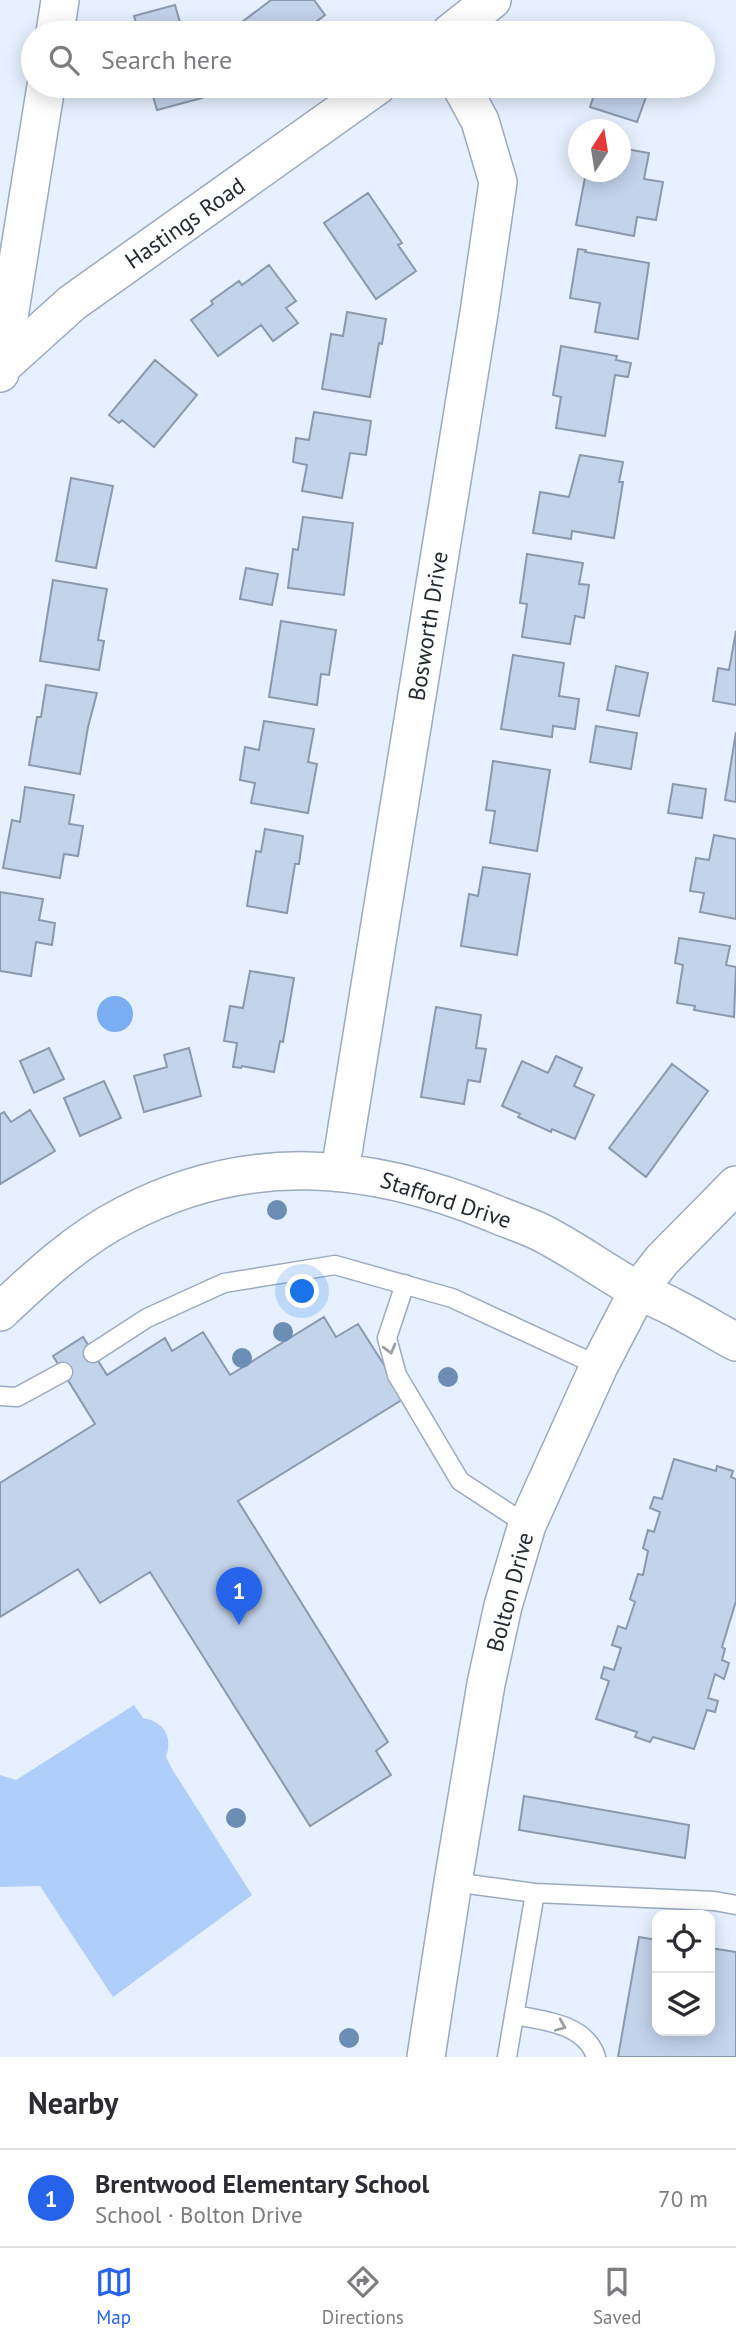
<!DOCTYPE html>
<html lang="en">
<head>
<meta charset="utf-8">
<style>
	body { margin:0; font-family:"PT Sans",sans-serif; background:#f7f7f7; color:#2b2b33 }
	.controls { position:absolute; right:21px; bottom:21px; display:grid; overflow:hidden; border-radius:14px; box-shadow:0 4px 18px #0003 }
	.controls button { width:63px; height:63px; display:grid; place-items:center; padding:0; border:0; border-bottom:2px solid #e1e1e2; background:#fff; color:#2b2b33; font:35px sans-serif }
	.compass { position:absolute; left:568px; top:119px; width:63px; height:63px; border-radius:50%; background:#fff; box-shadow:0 4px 18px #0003; rotate:12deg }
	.you { position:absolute; left:303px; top:1292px; width:24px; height:24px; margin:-18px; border:5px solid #fff; border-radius:50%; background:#1a73e8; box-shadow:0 0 0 10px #1a73e833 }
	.badge { display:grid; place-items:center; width:46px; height:46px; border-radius:50%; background:#2563eb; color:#fff; font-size:23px; font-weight:700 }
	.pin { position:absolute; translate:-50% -58px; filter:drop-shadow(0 2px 4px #0008) }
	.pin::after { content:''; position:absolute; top:37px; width:24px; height:21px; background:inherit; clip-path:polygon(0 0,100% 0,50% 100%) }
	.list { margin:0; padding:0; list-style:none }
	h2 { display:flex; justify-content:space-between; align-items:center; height:91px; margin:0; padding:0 28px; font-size:30px }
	h2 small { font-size:23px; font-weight:400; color:#7c7c81 }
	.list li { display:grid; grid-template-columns:46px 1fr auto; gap:21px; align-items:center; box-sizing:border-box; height:98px; padding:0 28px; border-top:2px solid #e1e1e2 }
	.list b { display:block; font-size:26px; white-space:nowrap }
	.list p { margin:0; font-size:23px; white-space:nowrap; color:#7c7c81 }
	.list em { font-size:23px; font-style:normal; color:#7c7c81 }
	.icon { flex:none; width:38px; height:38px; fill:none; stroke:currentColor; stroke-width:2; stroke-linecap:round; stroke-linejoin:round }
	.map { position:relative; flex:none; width:736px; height:2057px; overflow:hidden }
	.search { position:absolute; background:#fff; box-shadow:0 4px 18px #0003; left:21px; right:21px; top:21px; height:77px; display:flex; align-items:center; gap:18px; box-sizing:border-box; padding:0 24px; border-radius:38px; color:#7c7c81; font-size:26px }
	.sheet { height:189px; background:#fff }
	nav { display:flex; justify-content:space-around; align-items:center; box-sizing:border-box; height:98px; border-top:2px solid #e1e1e2; background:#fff; font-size:19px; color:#7c7c81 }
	nav a { display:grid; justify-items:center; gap:4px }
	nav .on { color:#2563eb }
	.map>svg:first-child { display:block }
	.green { fill:#afcffa }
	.water { fill:#7aadf2 }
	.building { fill:#c3d3ea; stroke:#8a99ae; stroke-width:2 }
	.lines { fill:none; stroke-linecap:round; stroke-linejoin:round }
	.lane-casing { stroke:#9baac0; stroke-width:21 }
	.street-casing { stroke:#9baac0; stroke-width:40 }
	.lane { stroke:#fff; stroke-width:18 }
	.street { stroke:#fff; stroke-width:37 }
	.tree { fill:#6c8db4 }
	.oneway { stroke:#9c9fa3 }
	.labels { text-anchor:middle; stroke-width:6; stroke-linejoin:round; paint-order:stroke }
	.street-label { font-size:23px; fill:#232a32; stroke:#fdfdfd }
</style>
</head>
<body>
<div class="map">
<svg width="736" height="2057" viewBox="0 0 736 2057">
	<rect width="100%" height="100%" fill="#e6f0fe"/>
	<path class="green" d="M134,1705L143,1718C164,1722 173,1736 166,1757L172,1769L252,1895L113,1997L40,1886L0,1887V1775L16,1780Z"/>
	<path class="water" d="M97 1014a18 18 0 1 1 36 0a18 18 0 1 1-36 0Z"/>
	<path class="building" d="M271,0H314L325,15L301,33H250L242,22Z
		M175,5L183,33H139L134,16Z
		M150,86H199L202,98L157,110Z
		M597,86H650L637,122L590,107Z
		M620,148L649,153L644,179L663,182L656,220L637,217L634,236L576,225L586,172H620Z
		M368,193L402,243L398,245L416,271L376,299L324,223Z
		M578,249L586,250L585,252L649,263L638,339L595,332L600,303L570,298Z
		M269,265L296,301L286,308L298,323L273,341L261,325L218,356L191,320L213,304L211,301L239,281L242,285Z
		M347,312L386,319L382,344L379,343L370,397L322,389L331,334L343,336Z
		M561,346L617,356L616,360L631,363L628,377L615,375L605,436L556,428L561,397L553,395Z
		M155,360L197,395L154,447L122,420L119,423L109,415Z
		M314,412L371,421L366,455L350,453L342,498L302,491L307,465L293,462L296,438L309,440Z
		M580,455L623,462L619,482H623L614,538L572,531L571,539L533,533L540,492L569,497Z
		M71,478L113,486L96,568L56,561Z
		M303,517L353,523L344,595L288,588L293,549L298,550Z
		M527,554L583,563L579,584L589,585L584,618L575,616L570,644L522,637L527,604L520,603Z
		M246,568L278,574L272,605L240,599Z
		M53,580L107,589L98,640L104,641L99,670L40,661Z
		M281,621L336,630L329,675L321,674L317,705L269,697Z
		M736,631V705L713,701L718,668L729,670Z
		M513,655L564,663L559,696L579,699L575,729L553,726L552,737L501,729Z
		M616,666L648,673L639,716L607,710Z
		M46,685L97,693L88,727L80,774L29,765L37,717H41Z
		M264,721L314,729L308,762L317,764L308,813L251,803L255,783L240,780L245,747L259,750Z
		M596,726L637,733L631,769L590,762Z
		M736,732V802L725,800Z
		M493,761L550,770L537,851L490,843L495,811L486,810Z
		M673,784L706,789L702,818L668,813Z
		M25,787L74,795L69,824L83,826L78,856L64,854L60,878L3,868L12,820L20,822Z
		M265,829L303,836L299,864H295L287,913L247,906L256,851L261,852Z
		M714,835L736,839V919L700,912L704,893L690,891L696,858L709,860Z
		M483,867L530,874L517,955L461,946L469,894L478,896Z
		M0,892L43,899L39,920L55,923L52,945L36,942L31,976L0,971Z
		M679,938L730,946L726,965L736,967L734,1017L694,1010L695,1006L677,1003L683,965L675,963Z
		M250,971L294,978L283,1042L280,1041L274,1072L242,1066L241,1068L233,1067L237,1043L224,1041L230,1006L243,1008Z
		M436,1007L481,1015L476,1048L486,1049L480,1082L468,1080L464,1104L421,1097Z
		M49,1048L64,1079L34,1093L20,1061Z
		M189,1048L201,1096L144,1112L134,1076L167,1067L164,1055Z
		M556,1056L582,1068L574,1086L594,1095L575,1139L552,1129L551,1132L518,1117L520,1114L502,1106L522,1061L548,1073Z
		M672,1064L708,1091L646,1177L609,1148Z
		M104,1081L121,1118L80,1136L64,1098Z
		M30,1110L55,1151L0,1184V1114L4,1112L11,1122Z
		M324,1317L336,1337L358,1324L405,1398L238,1501L388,1742L376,1751L391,1775L310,1826L150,1572L100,1603L78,1569L0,1617V1483L95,1424L53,1356L83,1337L107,1375L165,1338L172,1351L203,1332L230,1375Z
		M674,1459L716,1471L717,1466L733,1471L731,1477L736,1479V1601L722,1647L725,1649L722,1660L729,1663L724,1679L715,1674L708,1698L718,1701L715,1712L707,1710L694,1749L653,1737L650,1742L635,1737L637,1732L596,1719L609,1681L601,1678L604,1667L614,1670L621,1648L612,1645L618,1626L626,1629L635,1602L630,1599L638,1574L643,1575L648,1551L643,1548L648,1530L654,1532L660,1512L650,1508L654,1497L662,1499Z
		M524,1796L689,1825L685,1858L519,1830Z
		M639,1937L657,1940V2031H710V1948L736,1952V2057H618Z"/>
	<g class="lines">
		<g class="lane-casing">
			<path id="lane" d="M405,1284L387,1338L397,1375L460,1481L527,1525
				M93,1353L147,1318L224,1283L335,1265L452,1298L599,1366
				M0,1396L17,1397L63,1372
				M453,1882L535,1893L714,1901L736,1905
				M514,2015C543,2020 586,2024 596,2057
				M507,2057L535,1893"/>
		</g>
		<g class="street-casing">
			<path id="street" d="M55,33L60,0
				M450,33L492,0
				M0,368L72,303L377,86
				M0,373L46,86
				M340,1171L479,313L498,182L480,121L461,86
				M0,1312C38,1276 78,1239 125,1215C247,1151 369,1162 493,1213C509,1220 526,1225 542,1233C575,1250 605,1272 637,1290C648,1296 660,1300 671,1306C693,1317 714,1330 736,1342
				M426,2057L453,1882L486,1684L503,1606L527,1525L599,1366L638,1291L662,1260L736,1185"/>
		</g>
		<use href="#lane" class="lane"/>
		<use href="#street" class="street"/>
	</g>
	<g class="tree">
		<circle cx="277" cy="1210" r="10"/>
		<circle cx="283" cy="1332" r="10"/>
		<circle cx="242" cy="1358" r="10"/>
		<circle cx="448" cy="1377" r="10"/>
		<circle cx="236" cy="1818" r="10"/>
		<circle cx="349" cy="2038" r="10"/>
	</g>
	<defs><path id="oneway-chevron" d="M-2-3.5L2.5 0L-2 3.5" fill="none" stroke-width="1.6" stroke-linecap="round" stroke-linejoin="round" transform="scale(1.75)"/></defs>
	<g class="oneway">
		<use href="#oneway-chevron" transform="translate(390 1349) rotate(75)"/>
		<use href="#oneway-chevron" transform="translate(561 2026) rotate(23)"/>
	</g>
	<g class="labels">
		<g class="street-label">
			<text transform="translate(185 223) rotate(-35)" y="8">Hastings Road</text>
			<text transform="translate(428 626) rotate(-81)" y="8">Bosworth Drive</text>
			<text transform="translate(446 1200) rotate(18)" y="8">Stafford Drive</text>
			<text transform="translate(510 1592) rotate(-75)" y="8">Bolton Drive</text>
		</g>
	</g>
</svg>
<div class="controls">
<button><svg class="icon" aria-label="locate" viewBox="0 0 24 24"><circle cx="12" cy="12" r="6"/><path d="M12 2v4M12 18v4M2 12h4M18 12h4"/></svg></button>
<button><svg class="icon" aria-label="layers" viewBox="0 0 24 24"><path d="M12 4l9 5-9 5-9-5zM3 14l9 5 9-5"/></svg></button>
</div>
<svg class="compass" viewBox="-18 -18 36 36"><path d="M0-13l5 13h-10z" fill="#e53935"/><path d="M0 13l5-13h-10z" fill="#7c7c81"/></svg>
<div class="you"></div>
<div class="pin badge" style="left:239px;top:1625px">1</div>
<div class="search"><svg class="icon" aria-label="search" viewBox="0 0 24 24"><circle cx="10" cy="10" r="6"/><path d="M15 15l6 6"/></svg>Search here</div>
</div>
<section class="sheet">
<h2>Nearby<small></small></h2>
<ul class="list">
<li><span class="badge">1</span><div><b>Brentwood Elementary School</b><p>School · Bolton Drive</p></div><em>70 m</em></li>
</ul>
</section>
<nav>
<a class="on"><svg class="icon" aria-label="map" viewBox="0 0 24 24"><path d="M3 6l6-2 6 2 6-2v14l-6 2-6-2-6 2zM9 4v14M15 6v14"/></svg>Map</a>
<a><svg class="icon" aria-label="directions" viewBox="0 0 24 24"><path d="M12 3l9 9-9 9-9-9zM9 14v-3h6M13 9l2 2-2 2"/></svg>Directions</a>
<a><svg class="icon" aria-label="saved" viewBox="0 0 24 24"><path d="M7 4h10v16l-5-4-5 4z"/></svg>Saved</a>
</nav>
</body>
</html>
